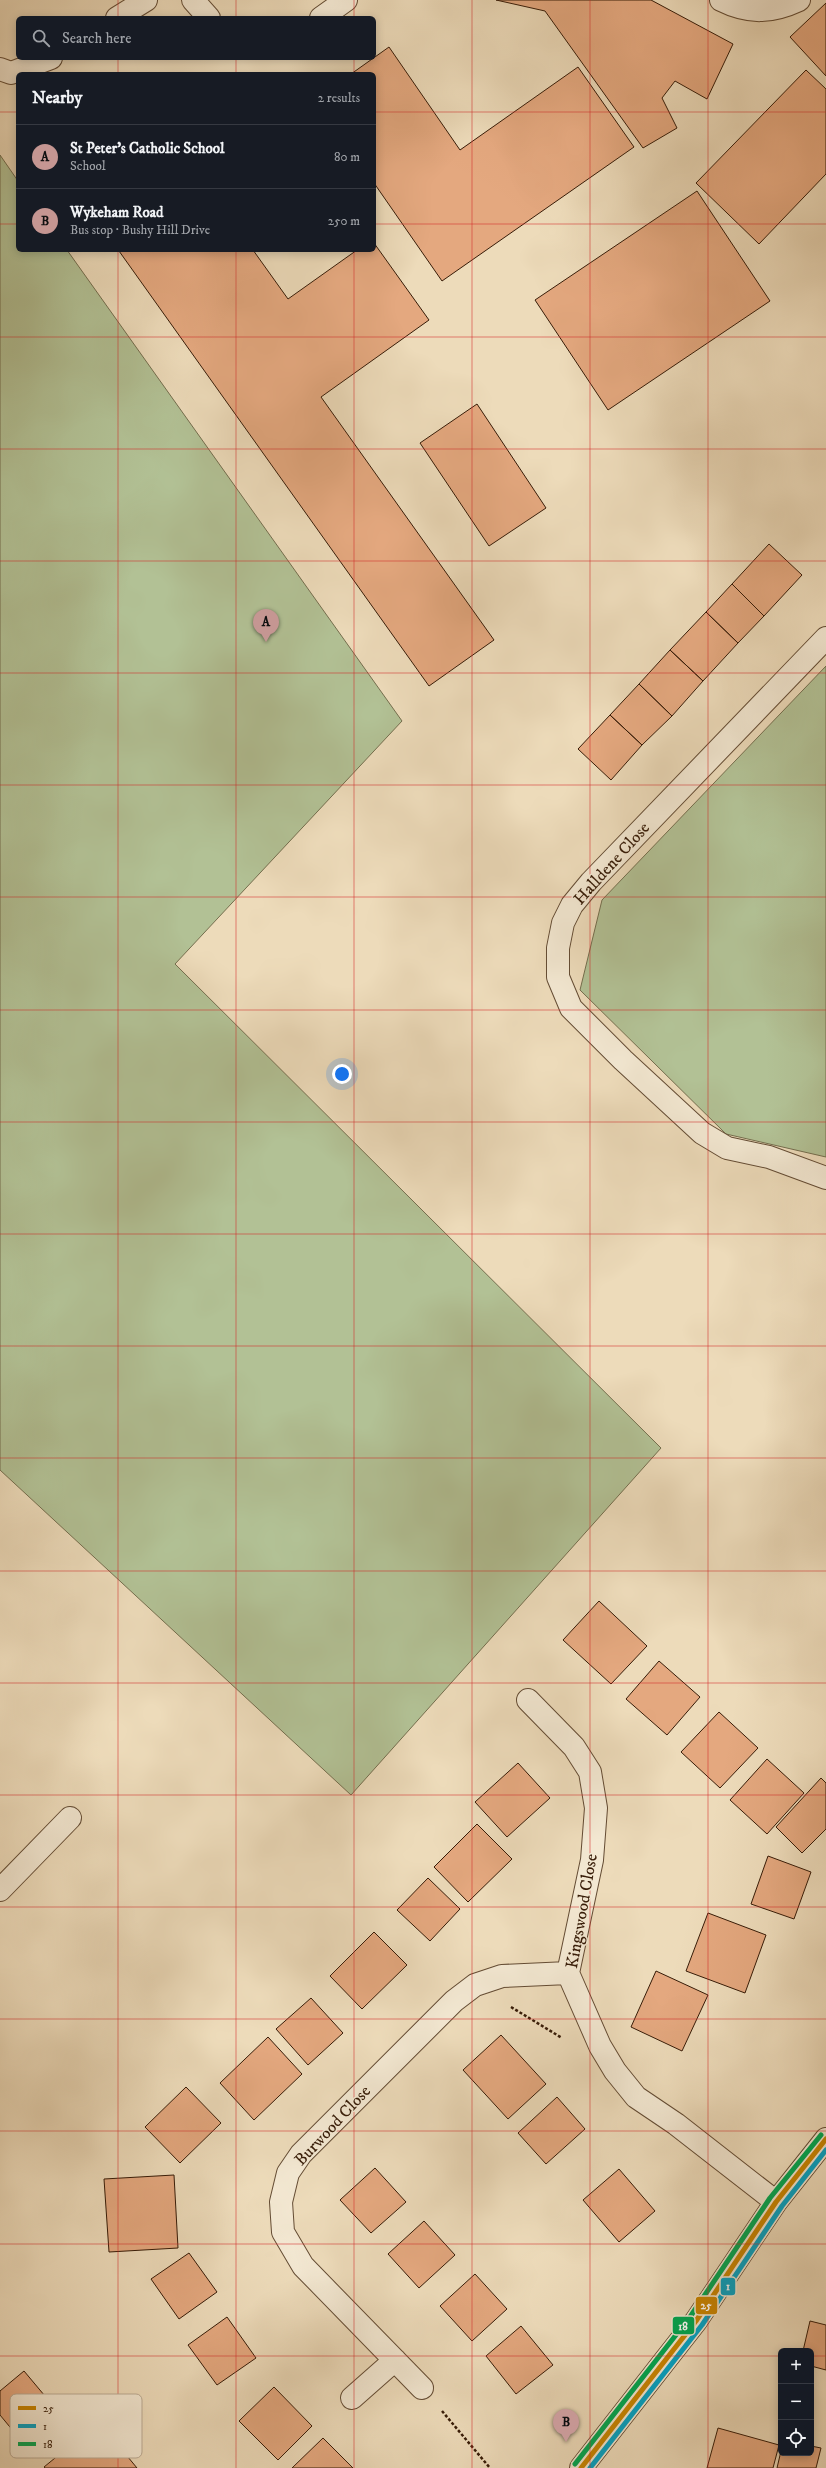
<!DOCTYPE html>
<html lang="en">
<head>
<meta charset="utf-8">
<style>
	body { margin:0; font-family:"IM FELL DW Pica",serif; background:#20242c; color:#f1f3f6 }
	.controls { position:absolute; right:12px; bottom:12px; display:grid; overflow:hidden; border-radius:6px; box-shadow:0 2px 10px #0003 }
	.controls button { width:36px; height:36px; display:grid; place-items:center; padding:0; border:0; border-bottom:1px solid #363941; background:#171b24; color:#f1f3f6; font:20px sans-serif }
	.you { position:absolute; left:342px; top:1074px; width:14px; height:14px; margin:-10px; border:3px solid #fff; border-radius:50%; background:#1a73e8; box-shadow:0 0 0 6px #1a73e833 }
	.badge { display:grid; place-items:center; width:26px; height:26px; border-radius:50%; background:#c59692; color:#111; font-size:13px; font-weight:700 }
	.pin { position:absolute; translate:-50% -33px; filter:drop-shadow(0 1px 2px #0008) }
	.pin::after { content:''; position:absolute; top:21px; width:14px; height:12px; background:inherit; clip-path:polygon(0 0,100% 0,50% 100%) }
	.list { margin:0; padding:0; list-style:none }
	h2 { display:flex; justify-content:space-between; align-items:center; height:52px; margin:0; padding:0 16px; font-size:17px }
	h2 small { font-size:13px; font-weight:400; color:#9ea1a6 }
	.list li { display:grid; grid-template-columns:26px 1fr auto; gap:12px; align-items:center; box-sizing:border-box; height:64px; padding:0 16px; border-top:1px solid #363941 }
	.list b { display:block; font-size:15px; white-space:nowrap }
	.list p { margin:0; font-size:13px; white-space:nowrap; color:#9ea1a6 }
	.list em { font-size:13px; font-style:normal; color:#9ea1a6 }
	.icon { flex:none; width:22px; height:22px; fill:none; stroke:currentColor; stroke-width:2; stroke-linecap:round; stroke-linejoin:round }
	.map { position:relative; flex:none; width:826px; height:2468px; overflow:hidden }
	.search { position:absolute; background:#171b24; box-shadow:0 2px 10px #0003; left:16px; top:16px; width:360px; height:44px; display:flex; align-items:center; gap:10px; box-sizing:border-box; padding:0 14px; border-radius:6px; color:#9ea1a6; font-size:15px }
	.panel { position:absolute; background:#171b24; box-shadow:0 2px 10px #0003; left:16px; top:72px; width:360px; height:180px; border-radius:6px }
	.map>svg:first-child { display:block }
	.green { fill:#b2c195; stroke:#746e4e }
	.building { fill:#e4a87f; stroke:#371c08 }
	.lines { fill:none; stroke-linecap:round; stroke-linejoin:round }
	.minor-casing { stroke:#644c34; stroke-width:24 }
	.path { stroke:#371c08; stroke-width:2.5; stroke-dasharray:3 2; stroke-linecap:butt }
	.minor { stroke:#f3e8d2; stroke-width:22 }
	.bus-1-casing { stroke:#f3e8d2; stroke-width:8 }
	.bus-2-casing { stroke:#f3e8d2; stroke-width:8 }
	.bus-3-casing { stroke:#f3e8d2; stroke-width:8 }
	.bus-1 { stroke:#c78402; stroke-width:5 }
	.bus-2 { stroke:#03a2c4; stroke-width:5 }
	.bus-3 { stroke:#00a651; stroke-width:5 }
	.grid { fill:none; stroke:#d62828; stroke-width:1; stroke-opacity:0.55 }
	.labels { text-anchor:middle; stroke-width:3; stroke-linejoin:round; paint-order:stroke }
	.street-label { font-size:17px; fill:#371c08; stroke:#f3e8d2 }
	.key { fill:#f3e8d2; stroke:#bbab95; stroke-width:1 }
	.key-label { font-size:11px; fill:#371c08 }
	.line-badge { stroke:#f3e8d2; stroke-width:1.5 }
	.badge-label { font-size:11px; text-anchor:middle; font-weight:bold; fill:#fff }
</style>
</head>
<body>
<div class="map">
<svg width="826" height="2468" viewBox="0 0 826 2468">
	<rect width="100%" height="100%" fill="#eddbba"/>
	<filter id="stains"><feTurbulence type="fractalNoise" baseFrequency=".005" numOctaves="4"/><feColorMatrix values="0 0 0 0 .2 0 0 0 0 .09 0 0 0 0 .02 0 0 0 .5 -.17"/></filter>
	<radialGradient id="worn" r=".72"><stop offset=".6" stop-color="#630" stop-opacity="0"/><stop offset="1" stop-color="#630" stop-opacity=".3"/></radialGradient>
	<path class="green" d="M0,155L18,181V250H67L402,721L175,964L661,1448L351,1795L0,1470Z
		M826,666V1157L726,1134L580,990L602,900Z"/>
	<path class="building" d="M496,0H651L733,44L707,99L675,81L662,98L677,128L643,148L545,11Z
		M826,3V76L790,37Z
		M389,47L460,150L578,67L634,147L442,281L374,183V74H351Z
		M806,70L826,89V174L759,244L696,183Z
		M697,191L770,301L608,410L535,300Z
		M374,243L429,320L321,397L494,640L429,686L119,251L253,250L288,299L357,250H374Z
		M477,404L546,508L489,546L420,443Z
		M769,544L802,575L764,616L732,584Z
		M732,584L764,616L738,643L706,612Z
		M706,612L738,643L703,681L670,650Z
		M670,650L703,681L672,716L639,684Z
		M639,684L672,716L642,745L610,715Z
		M610,715L642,745L611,780L578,749Z
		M599,1601L647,1646L611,1684L563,1640Z
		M659,1661L700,1697L667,1735L626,1699Z
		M719,1712L758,1748L720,1788L681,1752Z
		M767,1759L804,1793L767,1834L730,1800Z
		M518,1763L550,1798L507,1837L475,1802Z
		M821,1778L826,1783V1829L802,1853L776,1827Z
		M477,1824L512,1859L468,1902L434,1867Z
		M768,1856L811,1872L794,1919L751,1904Z
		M428,1878L460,1909L430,1941L397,1910Z
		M708,1913L766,1935L745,1993L686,1971Z
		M374,1932L407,1965L362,2009L330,1976Z
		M656,1971L708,1995L682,2051L631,2027Z
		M311,1998L343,2033L308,2065L276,2029Z
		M501,2035L546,2084L508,2119L463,2070Z
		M268,2037L302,2074L254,2120L220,2083Z
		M186,2087L221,2123L180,2163L145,2127Z
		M557,2097L585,2129L546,2164L518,2133Z
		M375,2168L406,2202L371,2233L340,2200Z
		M619,2169L655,2211L619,2242L583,2200Z
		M174,2175L178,2248L109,2252L104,2179Z
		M424,2221L455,2255L419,2288L388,2254Z
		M189,2253L217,2292L179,2319L151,2279Z
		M475,2274L507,2309L472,2341L440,2306Z
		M227,2317L256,2358L217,2385L188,2345Z
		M810,2321L826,2325V2370L811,2366V2351H803Z
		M521,2326L553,2365L516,2394L486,2356Z
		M24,2371L55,2408L19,2438L0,2415V2391Z
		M274,2387L312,2426L278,2460L239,2421Z
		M99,2422L137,2468H45L44,2467Z
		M718,2428L779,2445L773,2468H707Z
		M323,2438L353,2468H292Z
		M811,2446L821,2448L816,2468H777L781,2451V2453H811Z"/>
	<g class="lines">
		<g class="minor-casing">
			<path id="minor" d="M193,0L209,18
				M721,0C749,14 771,13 799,0
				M117,18L146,0
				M321,18L346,0
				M0,69L11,73L51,58
				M826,638L591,882L572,905L563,923L558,948V977L571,1008L623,1060L702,1133L727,1148L769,1157L826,1178
				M528,1700L574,1747L590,1772L596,1808L592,1860L568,1973L600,2046L615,2071L636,2097L676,2124L776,2202
				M0,1890L70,1818
				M422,2388L303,2266L283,2232L281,2202L288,2173L301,2154L454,2001L475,1985L502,1976L568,1973
				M352,2398L395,2360
				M581,2468L696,2321L776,2202L826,2139"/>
		</g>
		<path class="path" d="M511,2007L562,2038
			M442,2411L490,2468"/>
		<use href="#minor" class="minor"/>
		<g class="bus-1-casing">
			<path id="bus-1" d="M581,2468L696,2321L776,2202L826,2139"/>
		</g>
		<g class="bus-2-casing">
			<path id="bus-2" d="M590,2468L702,2325L782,2206L826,2150"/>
		</g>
		<g class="bus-3-casing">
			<path id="bus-3" d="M575,2464L690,2317L770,2198L821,2135"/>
		</g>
		<use href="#bus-1" class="bus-1"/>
		<use href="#bus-2" class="bus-2"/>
		<use href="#bus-3" class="bus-3"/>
	</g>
	<path class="grid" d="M118,0V18M236,0V18M354,0V18M472,0V2468M590,0V2468M708,0V2468M118,58V74M236,58V74M354,58V74M0,112H18M374,112H826M0,224H18M374,224H826M118,250V2468M236,250V2468M354,250V2468M0,337H826M0,449H826M0,561H826M0,673H826M0,785H826M0,897H826M0,1010H826M0,1122H826M0,1234H826M0,1346H826M0,1458H826M0,1571H826M0,1683H826M0,1795H826M0,1907H826M0,2019H826M0,2131H826M0,2244H826M0,2356H781M811,2356H826"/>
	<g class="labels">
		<g class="street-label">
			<text transform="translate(611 863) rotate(-48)" y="6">Halldene Close</text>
			<text transform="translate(581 1911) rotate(-80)" y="6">Kingswood Close</text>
			<text transform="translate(332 2125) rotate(-47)" y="6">Burwood Close</text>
		</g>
	</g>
	<rect x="10" y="2394" width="132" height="64" rx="6" class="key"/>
	<rect x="18" y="2406" width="18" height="4" fill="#c78402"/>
	<rect x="18" y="2424" width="18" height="4" fill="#03a2c4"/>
	<rect x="18" y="2442" width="18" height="4" fill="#00a651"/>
	<g class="key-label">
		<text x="43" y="2412">25</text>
		<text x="43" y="2430">1</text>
		<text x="43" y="2448">18</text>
	</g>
	<g class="line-badge">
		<rect x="720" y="2277" width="16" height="19" rx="4" fill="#03a2c4"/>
		<rect x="695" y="2296" width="23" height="19" rx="4" fill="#c78402"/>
		<rect x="672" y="2316" width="23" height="19" rx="4" fill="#00a651"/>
	</g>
	<g class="badge-label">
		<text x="728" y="2290">1</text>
		<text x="706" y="2309">25</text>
		<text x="683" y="2330">18</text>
	</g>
	<rect width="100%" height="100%" filter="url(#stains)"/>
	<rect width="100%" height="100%" fill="url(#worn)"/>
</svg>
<div class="controls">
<button>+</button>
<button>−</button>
<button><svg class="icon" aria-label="locate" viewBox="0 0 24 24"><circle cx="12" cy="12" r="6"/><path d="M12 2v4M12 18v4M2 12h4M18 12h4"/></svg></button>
</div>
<div class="you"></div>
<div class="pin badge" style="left:266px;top:642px">A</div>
<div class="pin badge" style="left:566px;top:2442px">B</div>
<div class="search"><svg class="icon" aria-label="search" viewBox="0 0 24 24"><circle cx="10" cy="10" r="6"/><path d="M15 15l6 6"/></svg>Search here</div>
<section class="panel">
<h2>Nearby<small>2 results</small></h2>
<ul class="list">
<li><span class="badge">A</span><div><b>St Peter's Catholic School</b><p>School</p></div><em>80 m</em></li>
<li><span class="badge">B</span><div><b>Wykeham Road</b><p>Bus stop · Bushy Hill Drive</p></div><em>250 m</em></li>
</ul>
</section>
</div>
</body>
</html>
